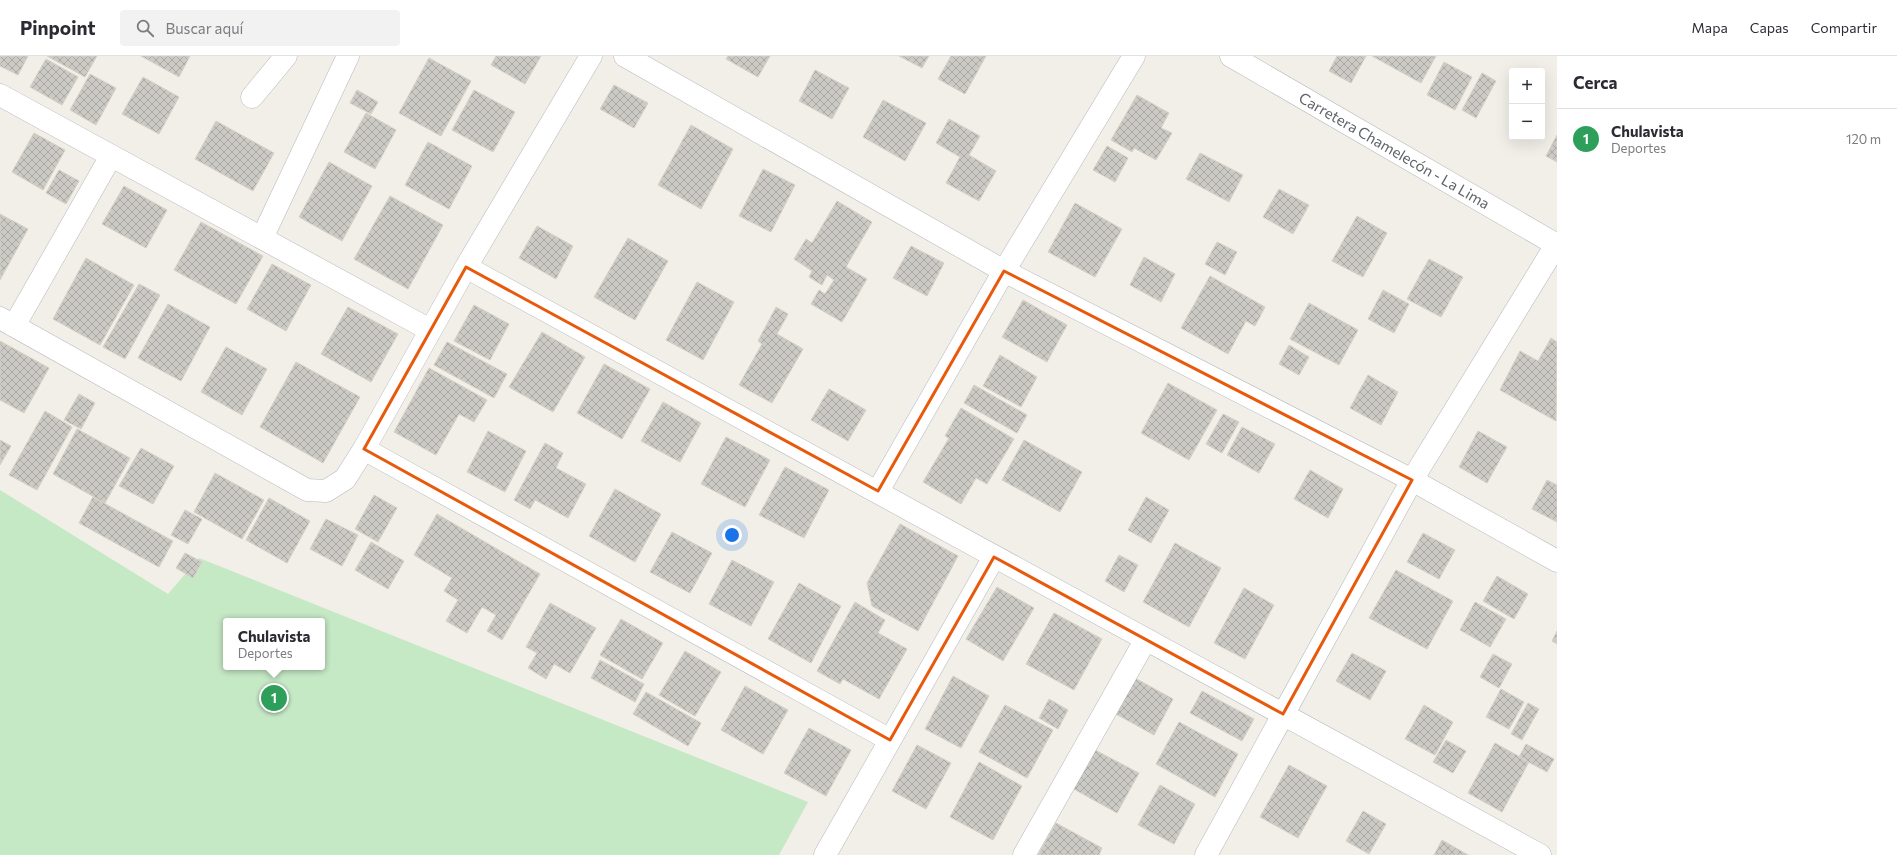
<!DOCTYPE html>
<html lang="es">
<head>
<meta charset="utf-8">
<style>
	body { margin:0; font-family:Commissioner,sans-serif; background:#f2f2f3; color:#2b2b33 }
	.controls { position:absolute; right:12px; top:12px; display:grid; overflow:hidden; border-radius:4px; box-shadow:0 4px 16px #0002 }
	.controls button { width:36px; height:36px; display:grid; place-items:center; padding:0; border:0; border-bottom:1px solid #e1e1e2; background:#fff; color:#2b2b33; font:20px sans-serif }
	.you { position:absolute; left:732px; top:479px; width:14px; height:14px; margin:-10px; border:3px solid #fff; border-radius:50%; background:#1a73e8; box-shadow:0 0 0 6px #1a73e833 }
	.badge { display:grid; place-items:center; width:26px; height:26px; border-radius:50%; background:#2563eb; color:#fff; font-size:13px; font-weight:700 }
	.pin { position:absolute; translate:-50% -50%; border:2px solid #fff; box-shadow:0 1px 4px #0006 }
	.popup { position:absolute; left:223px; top:562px; width:102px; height:52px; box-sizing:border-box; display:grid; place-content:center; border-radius:4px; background:#fff; filter:drop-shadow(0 1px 3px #0005); font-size:13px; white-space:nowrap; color:#7c7c81 }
	.popup b { font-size:15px; color:#2b2b33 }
	.popup::after { content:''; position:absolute; left:50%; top:100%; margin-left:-8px; border:8px solid transparent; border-top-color:#fff }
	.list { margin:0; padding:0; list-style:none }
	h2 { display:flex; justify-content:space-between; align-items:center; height:52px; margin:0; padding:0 16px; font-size:17px }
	h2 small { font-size:13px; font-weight:400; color:#7c7c81 }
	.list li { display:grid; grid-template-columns:26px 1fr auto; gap:12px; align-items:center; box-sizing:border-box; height:60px; padding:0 16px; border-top:1px solid #e1e1e2 }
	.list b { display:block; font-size:15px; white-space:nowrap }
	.list p { margin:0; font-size:13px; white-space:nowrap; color:#7c7c81 }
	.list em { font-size:13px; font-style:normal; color:#7c7c81 }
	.icon { flex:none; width:22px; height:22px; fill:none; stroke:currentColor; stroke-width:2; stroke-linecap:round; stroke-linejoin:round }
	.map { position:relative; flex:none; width:1557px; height:799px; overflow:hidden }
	header { display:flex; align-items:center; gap:24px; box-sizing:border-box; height:56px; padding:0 20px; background:#fff; border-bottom:1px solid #e1e1e2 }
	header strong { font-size:19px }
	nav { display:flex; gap:22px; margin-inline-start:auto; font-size:14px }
	.search { width:280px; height:36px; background:#f2f2f3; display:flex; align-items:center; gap:10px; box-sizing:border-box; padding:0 14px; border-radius:4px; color:#7c7c81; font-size:15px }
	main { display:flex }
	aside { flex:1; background:#fff }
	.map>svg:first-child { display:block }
	.green { fill:#c5e8c5; fill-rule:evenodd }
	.building { fill:url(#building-cross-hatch); stroke:#d6d1c6 }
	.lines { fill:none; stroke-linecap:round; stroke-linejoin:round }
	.minor-casing { stroke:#b5b8bc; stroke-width:23 }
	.minor { stroke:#fff; stroke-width:22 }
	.marked { fill:none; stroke:#e8590c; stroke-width:3; stroke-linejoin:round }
	.labels { text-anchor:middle; stroke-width:3; stroke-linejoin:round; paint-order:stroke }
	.street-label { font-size:15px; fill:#5f6368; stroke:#fff }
</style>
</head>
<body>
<header>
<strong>Pinpoint</strong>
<div class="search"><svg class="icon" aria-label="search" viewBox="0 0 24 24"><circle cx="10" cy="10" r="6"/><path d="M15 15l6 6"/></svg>Buscar aquí</div>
<nav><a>Mapa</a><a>Capas</a><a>Compartir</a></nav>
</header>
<main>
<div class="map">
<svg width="1557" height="799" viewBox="0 0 1557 799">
	<defs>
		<pattern id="building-cross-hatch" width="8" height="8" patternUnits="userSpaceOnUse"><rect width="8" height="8" fill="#cccac5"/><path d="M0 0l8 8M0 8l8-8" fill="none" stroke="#a9a8a4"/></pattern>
	</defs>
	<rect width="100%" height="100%" fill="#f1efe8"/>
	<path class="green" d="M0,434L168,538L199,502L808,746L779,799H0ZM226,565H322V611H226Z"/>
	<path class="building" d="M0,0H28L18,19L0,10Z
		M47,0H97L85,21Z
		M141,0H190L179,21Z
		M496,0H541L525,28L491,9Z
		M728,0H770L758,21L726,3Z
		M899,0H929L922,12Z
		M951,0H986L965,38L938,23Z
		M1337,0H1366L1351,27L1329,15Z
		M1372,0H1436L1421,27Z
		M429,2L471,25L441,80L399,57Z
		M46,3L78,21L62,49L30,31Z
		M1444,6L1472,21L1455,54L1427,39Z
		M815,14L849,32L832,63L799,45Z
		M1482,17L1496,25L1476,62L1462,54Z
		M90,18L116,32L96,69L70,54Z
		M143,21L179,41L159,78L122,58Z
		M614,29L648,47L634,72L600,53Z
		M357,34L378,46L371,58L350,47Z
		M474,34L515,56L493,96L452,74Z
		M1137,39L1169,57L1161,72L1172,77L1156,104L1134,92L1132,96L1111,84Z
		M883,44L926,67L905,105L863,81Z
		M366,57L396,74L375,113L344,96Z
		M949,63L980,80L969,99L996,115L979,145L946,127L960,101L936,87Z
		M216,65L274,97L253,135L195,103Z
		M691,69L733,93L701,153L658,129Z
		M34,77L65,94L43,134L12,116Z
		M1557,79V106L1546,100Z
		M428,86L472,110L449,153L405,129Z
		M1107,90L1128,102L1115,126L1093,114Z
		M1200,97L1243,119L1229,146L1186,123Z
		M329,106L372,130L342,185L299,161Z
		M763,113L795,129L771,176L739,160Z
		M59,114L79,125L66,148L46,137Z
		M124,130L167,154L146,192L102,168Z
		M1279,133L1309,149L1293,178L1263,161Z
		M390,140L443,169L408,233L354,203Z
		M837,145L872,166L846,211L867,223L842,266L811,248L819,234L825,238L834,224L827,219L822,229L809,221L812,215L794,203L806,183L812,187Z
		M1075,147L1122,173L1095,221L1048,196Z
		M0,158L28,173L0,224Z
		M1357,160L1387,177L1363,221L1332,205Z
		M201,166L263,200L236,248L174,214Z
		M537,170L573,190L556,223L519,202Z
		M628,182L668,205L635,264L594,241Z
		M1217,186L1237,196L1225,219L1205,208Z
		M911,190L944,207L927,240L893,222Z
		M1144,201L1175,218L1161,246L1130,229Z
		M86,202L134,229L100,289L53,263Z
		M1429,203L1463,221L1441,261L1407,243Z
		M272,208L311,229L286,275L247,253Z
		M1210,220L1265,251L1255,270L1246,265L1228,298L1181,272Z
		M697,226L734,246L703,304L666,284Z
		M139,228L160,239L125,303L103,291Z
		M1383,234L1409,248L1394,277L1368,263Z
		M1023,244L1067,269L1047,306L1002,281Z
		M1309,247L1358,274L1339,309L1290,283Z
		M168,248L210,271L181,325L138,302Z
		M474,249L509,268L490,304L454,285Z
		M348,251L398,278L371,326L321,298Z
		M776,251L788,258L777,278L803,293L772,347L739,329L762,288L758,285Z
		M542,276L585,301L553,356L509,331Z
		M1551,282L1557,286L1556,365L1500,334L1520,295L1538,305Z
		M0,285L49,312L24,357L0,344Z
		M447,286L507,318L494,342L434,309Z
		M1289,289L1309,301L1299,319L1279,308Z
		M226,291L267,313L242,359L201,336Z
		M1000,299L1037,321L1021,351L983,330Z
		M296,306L360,341L323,407L260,371Z
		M604,308L650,333L622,383L577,357Z
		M429,312L487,344L474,366L459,358L436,399L394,376Z
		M1368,319L1398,336L1381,369L1350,352Z
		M1168,327L1217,354L1189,404L1141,377Z
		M974,329L1027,359L1017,377L964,347Z
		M829,333L866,354L848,385L811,364Z
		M79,338L95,347L81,373L64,364Z
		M663,346L701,367L680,406L641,385Z
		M961,352L1014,383L987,428L976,422L961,448L923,426L949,382L945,380Z
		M45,355L72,371L37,434L9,419Z
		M1223,358L1239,366L1222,397L1206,388Z
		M1242,371L1275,388L1259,417L1227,399Z
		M77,373L130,402L105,447L53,418Z
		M488,375L526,395L505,436L467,416Z
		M1478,375L1507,391L1487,427L1459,411Z
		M726,381L770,404L745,451L701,428Z
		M0,384L11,390L0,409Z
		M1024,384L1082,416L1060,456L1002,424Z
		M545,387L563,397L556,412L586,428L568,462L535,444L530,453L514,444Z
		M141,392L174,410L153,448L119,430Z
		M785,411L829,434L804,482L759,459Z
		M1310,414L1343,433L1328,462L1294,443Z
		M215,417L264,444L242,483L194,456Z
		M1547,424L1557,429V466L1532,453Z
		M615,433L661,458L635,506L589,480Z
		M374,439L397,452L378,486L355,473Z
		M93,441L173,485L159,511L79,467Z
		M1146,441L1169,454L1151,487L1128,474Z
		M269,442L310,465L287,507L246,484Z
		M185,454L202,463L188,488L171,479Z
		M437,458L540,518L502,584L487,575L496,559L482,551L467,577L446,565L458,544L444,535L452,522L414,499Z
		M326,463L358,479L342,510L310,493Z
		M900,468L958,500L918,575L872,550L867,527Z
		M672,476L712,497L690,537L650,516Z
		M1423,477L1455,494L1439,523L1407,506Z
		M371,486L404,505L388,533L355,514Z
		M1175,487L1221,512L1189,571L1143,546Z
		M185,497L202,506L193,522L176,512Z
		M1119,499L1138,509L1124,536L1105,525Z
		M732,504L774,526L751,570L709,548Z
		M1396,514L1453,545L1427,593L1369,562Z
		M1497,520L1528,538L1514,563L1483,545Z
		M799,527L841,550L811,607L768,583Z
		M997,531L1034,552L1003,605L966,583Z
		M1244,532L1274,549L1245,603L1214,587Z
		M855,546L885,564L878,577L907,593L879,643L843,623L840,628L817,615Z
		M1475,546L1506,563L1490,591L1460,574Z
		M550,547L596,572L570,617L554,608L546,623L528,612L537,597L526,591Z
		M1054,557L1102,583L1074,634L1026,608Z
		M621,563L663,587L642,623L600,599Z
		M1557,575V588L1552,585Z
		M685,595L721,616L695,660L659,639Z
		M1352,597L1386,615L1370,644L1336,625Z
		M1493,598L1512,608L1499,632L1480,621Z
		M600,604L644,628L635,646L591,622Z
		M953,620L989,640L961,692L925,673Z
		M1133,621L1173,643L1154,679L1114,657Z
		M745,630L788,654L763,698L721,674Z
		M1501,633L1524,646L1509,673L1486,661Z
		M1202,635L1254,663L1242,685L1190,657Z
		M646,636L701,667L688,690L633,658Z
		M1049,643L1068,654L1058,673L1039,662Z
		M1528,647L1539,653L1522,684L1511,678Z
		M1005,649L1053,674L1027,722L979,696Z
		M1424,649L1453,666L1435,699L1405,683Z
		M1179,666L1238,698L1215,741L1156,708Z
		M809,672L851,694L826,740L784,717Z
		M1446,684L1466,695L1453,717L1433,706Z
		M1495,687L1529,706L1502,756L1468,737Z
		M1526,688L1554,703L1547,716L1519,701Z
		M917,689L951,707L926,753L892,735Z
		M1093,693L1139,717L1117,757L1072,732Z
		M979,706L1022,730L993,784L950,761Z
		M1289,709L1327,730L1298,782L1260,761Z
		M1160,729L1195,748L1174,788L1138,769Z
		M1363,755L1386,768L1369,798L1346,785Z
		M1056,767L1102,792L1099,799H1038Z
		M1442,784L1468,799H1434Z"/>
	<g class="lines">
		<g class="minor-casing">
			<path id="minor" d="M625,0L1004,215L1412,424L1557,505
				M1231,0L1557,189
				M0,39L430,274
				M252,41L286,0
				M262,182L348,0
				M466,211L1540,799
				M0,262L307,434L326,435L345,423L364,393L466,211L591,0
				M14,270L111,100
				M364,393L890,684
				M878,435L1004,215L1134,0
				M825,799L994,501
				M1024,799L1146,583
				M1206,799L1412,424L1556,189"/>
		</g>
		<use href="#minor" class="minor"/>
	</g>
	<path class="marked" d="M466,211L878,435L1004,215L1412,424L1283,658L994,501L890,684L364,393Z"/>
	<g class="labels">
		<g class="street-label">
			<text transform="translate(1394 95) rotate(30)" y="5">Carretera Chamelecón - La Lima</text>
		</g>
	</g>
</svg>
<div class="controls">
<button>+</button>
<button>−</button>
</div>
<div class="you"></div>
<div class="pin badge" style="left:274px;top:642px;background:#2e9e5b">1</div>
<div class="popup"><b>Chulavista</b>Deportes</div>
</div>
<aside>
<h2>Cerca<small></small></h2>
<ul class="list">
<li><span class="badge" style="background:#2e9e5b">1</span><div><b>Chulavista</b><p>Deportes</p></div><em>120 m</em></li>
</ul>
</aside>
</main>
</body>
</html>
